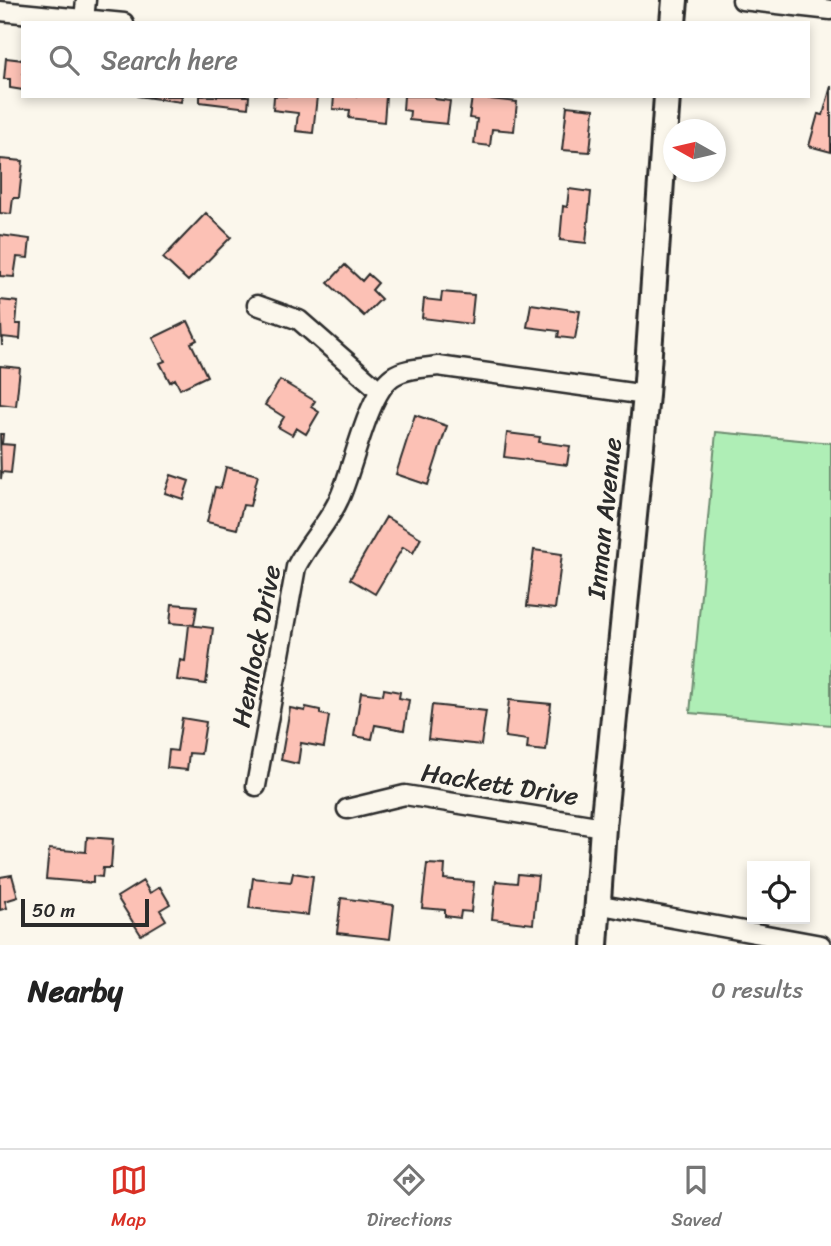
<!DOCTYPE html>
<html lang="en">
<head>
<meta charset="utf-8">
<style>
	body { margin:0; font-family:Sriracha,sans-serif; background:#f2f2f2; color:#222 }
	.controls { position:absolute; right:21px; bottom:21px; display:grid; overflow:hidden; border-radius:0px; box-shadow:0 4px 10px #0003 }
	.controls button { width:63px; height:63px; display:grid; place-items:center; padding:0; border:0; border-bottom:2px solid #e0e0e0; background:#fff; color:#222; font:35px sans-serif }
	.compass { position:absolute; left:663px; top:119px; width:63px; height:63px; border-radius:50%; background:#fff; box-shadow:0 4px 10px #0003; rotate:278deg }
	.scale { position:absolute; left:21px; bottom:18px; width:128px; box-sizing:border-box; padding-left:7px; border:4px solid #2b2b2b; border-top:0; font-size:19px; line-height:24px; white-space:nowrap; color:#2b2b2b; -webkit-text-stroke:5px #fbf7ec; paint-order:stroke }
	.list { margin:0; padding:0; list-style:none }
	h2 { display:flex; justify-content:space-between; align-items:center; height:91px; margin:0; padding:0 28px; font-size:30px }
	h2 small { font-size:23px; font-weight:400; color:#767676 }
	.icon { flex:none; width:38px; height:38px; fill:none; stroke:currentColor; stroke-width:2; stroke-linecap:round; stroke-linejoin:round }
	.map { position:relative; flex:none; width:831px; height:945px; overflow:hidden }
	.search { position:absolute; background:#fff; box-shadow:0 4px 10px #0003; left:21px; right:21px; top:21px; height:77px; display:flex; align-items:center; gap:18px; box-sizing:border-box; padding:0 24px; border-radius:0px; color:#767676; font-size:26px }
	.sheet { height:203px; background:#fff }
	nav { display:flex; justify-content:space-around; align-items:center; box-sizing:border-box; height:98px; border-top:2px solid #e0e0e0; background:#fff; font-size:19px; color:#767676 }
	nav a { display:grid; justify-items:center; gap:4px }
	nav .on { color:#d93025 }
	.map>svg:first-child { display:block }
	.green { fill:#afeeb6; stroke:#6d8c70; stroke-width:2 }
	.building { fill:#fcc1b5; stroke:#2b2b2b; stroke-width:2 }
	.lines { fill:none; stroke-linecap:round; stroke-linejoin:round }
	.minor-casing { stroke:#2b2b2b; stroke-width:23 }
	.secondary-casing { stroke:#2b2b2b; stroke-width:30 }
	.minor { stroke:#fbf7ec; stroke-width:18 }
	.secondary { stroke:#fbf7ec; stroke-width:24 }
	.labels { text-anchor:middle; stroke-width:6; stroke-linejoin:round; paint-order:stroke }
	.street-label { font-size:26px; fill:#2b2b2b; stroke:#fbf7ec }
</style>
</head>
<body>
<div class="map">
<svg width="831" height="945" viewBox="0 0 831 945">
	<rect width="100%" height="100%" fill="#fbf7ec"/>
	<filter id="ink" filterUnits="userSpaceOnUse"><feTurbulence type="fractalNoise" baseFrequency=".0143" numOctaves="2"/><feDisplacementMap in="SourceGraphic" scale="14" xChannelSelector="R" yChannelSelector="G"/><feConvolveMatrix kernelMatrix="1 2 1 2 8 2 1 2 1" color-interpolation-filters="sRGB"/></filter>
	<g filter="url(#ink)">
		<path class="green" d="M716,432L831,443V725L690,713Z"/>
		<path class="building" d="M6,58L23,60V90L10,88V79H4Z
			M831,86V152L809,146L818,114L823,115Z
			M137,96H182L181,102Z
			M200,96H249L248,108L200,102Z
			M274,96H317L313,133L296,131L298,113L273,110Z
			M334,96H386L384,122L349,118L350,110L333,109Z
			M404,96H435V99L450,101L447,124L409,120L410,111L403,110Z
			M472,97L517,102L514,131L492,129L490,146L474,144L477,119L469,118Z
			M567,106L594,109L590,152L562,150Z
			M0,159L23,161L19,198H13L11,214L0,213Z
			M569,189L591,192L586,243L560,240L563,206L567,207Z
			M206,213L231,237L188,281L163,258Z
			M0,235L30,239L28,258L17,257L14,277L0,276Z
			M345,265L362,281L368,274L378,283L372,290L381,299L364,316L328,283Z
			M442,292L474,295L471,324L422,318L424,299L441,301Z
			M0,300L18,302L16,324H21L20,339L3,337L2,346Z
			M531,304L580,311L575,339L558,337L559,331L527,327Z
			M188,321L197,340L191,343L207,376L180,389L175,379L170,382L160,363L165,361L153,338Z
			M0,366L20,368L16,406L0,404Z
			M280,380L315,401L311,407L319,412L306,434L296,428L292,435L278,427L284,417L265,405Z
			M415,415L447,426L428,485L396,474Z
			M507,433L540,437L539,442L570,446L567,465L504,457Z
			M0,434H3L2,444L14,445L11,473L2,472L1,479Z
			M226,467L258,475L250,506L243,505L237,529L207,522L215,487L221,488Z
			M171,475L189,481L183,499L165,493Z
			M386,517L421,538L413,553L403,547L375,594L350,579Z
			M534,550L562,554L555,609L527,606Z
			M172,604L197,606L194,625L170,623Z
			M189,625L213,628L206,684L177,680L180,660L185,661Z
			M384,689L400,692L399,698L409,700L404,730L375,725L372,739L354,736L361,692L383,695Z
			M509,700L551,704L546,751L527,749L528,740L505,737Z
			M432,705L486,711L481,745L428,739Z
			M306,707L320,710V714L329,716L324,747L301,743L298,764L281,760L290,708L305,711Z
			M182,718L206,722L201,754L189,753L187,770L167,768L169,750L177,751Z
			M87,837L113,839L111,868H103L102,877L93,876V883L46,879L49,849L86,852Z
			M427,864L445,865L444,879L474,882L471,912L461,911L460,918L445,916V910L422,908Z
			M293,873L313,876L308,915L249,908L253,878L291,882Z
			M518,874L538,876L533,924L492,919L496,881L517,883Z
			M12,875L18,897L5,901L7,908L0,910V877Z
			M143,881L150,893L160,887L170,904L160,910L166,920L141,935L117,897Z
			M341,898L394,905L390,939L337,933Z"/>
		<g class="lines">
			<g class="minor-casing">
				<path id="minor" d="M742,0L831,10
					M0,11L124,23
					M84,19L86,0
					M257,305L299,320L379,390
					M256,786L296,567C308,543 328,524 339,499C353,470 367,395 392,377C404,368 424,368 438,366L646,395
					M347,809L405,795L603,827
					M596,904L821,945"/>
			</g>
			<g class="secondary-casing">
				<path id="secondary" d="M673,23L675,0
					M595,945L603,827L646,395L667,96"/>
			</g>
			<use href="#minor" class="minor"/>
			<use href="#secondary" class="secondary"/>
		</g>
	</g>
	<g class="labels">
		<g class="street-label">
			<text transform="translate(604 518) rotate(-84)" y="9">Inman Avenue</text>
			<text transform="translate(256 646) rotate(-79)" y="9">Hemlock Drive</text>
			<text transform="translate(500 784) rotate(9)" y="9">Hackett Drive</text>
		</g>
	</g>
</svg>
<div class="controls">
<button><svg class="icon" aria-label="locate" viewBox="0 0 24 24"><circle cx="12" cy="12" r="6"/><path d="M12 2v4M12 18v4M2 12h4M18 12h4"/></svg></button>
</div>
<svg class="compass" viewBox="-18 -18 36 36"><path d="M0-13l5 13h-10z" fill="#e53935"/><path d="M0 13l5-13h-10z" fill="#767676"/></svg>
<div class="scale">50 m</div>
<div class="search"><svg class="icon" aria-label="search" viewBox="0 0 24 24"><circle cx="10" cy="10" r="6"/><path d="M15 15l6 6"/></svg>Search here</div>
</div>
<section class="sheet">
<h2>Nearby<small>0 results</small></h2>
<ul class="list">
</ul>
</section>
<nav>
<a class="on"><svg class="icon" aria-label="map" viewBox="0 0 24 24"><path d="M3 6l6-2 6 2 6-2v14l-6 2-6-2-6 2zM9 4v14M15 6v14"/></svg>Map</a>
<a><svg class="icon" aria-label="directions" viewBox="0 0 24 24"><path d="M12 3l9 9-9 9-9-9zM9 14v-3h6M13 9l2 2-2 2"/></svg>Directions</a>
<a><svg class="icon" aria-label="saved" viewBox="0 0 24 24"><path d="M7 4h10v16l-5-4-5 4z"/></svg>Saved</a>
</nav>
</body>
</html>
